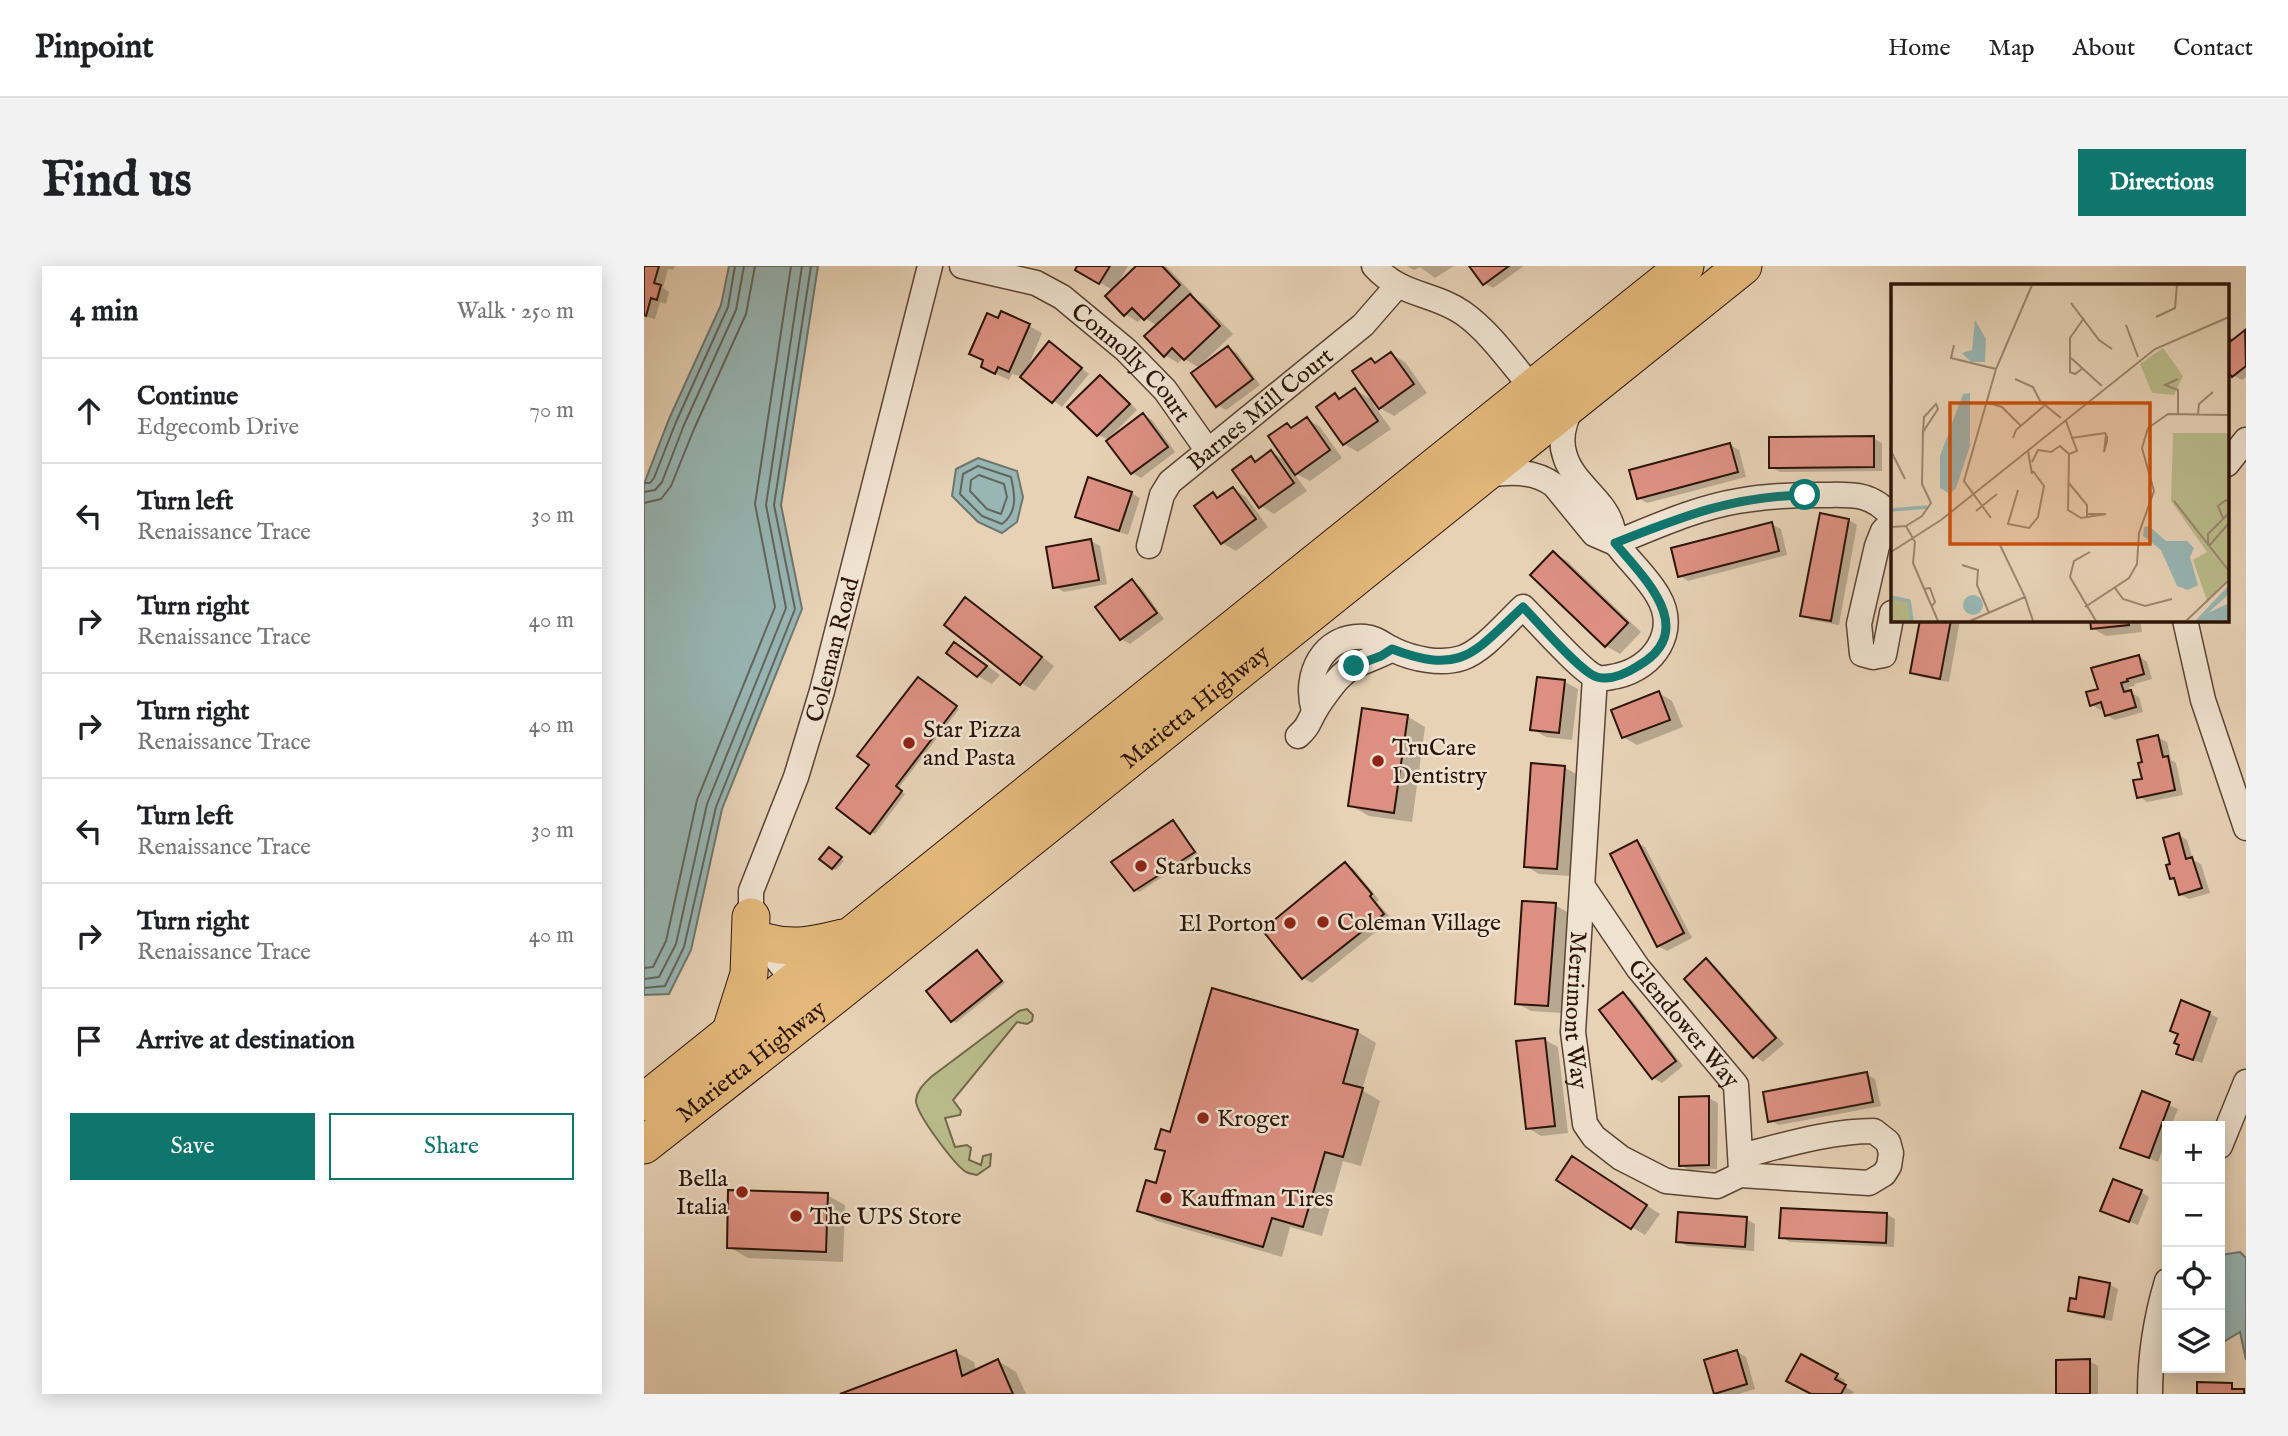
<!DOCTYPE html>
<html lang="en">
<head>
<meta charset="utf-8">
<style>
	body { margin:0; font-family:"IM FELL English",serif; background:#f2f2f2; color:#202124 }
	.controls { position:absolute; right:21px; bottom:21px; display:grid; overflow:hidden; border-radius:0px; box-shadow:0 4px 18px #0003 }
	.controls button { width:63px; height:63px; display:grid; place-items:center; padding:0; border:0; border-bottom:2px solid #e0e0e0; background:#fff; color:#202124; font:35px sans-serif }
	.stop { position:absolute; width:21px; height:21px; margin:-16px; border:5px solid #0f766e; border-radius:50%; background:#fff }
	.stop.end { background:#0f766e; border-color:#fff; box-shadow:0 2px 7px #0008 }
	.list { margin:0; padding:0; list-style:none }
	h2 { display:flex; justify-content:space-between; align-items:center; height:91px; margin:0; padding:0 28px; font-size:30px }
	h2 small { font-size:23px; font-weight:400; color:#757577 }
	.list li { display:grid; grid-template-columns:46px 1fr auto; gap:21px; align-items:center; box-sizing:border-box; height:105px; padding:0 28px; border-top:2px solid #e0e0e0 }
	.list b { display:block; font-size:26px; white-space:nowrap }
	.list p { margin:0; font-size:23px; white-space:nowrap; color:#757577 }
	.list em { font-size:23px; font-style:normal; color:#757577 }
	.actions { display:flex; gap:14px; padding:21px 28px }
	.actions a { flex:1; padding:16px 0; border:2px solid #0f766e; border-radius:0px; text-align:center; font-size:24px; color:#0f766e }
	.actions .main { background:#0f766e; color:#fff }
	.icon { flex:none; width:38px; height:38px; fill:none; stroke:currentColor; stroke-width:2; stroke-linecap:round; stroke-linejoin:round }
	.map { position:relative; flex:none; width:1602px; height:1128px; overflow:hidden; border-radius:0px }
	header { display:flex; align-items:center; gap:42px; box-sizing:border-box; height:98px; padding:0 35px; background:#fff; border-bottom:2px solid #e0e0e0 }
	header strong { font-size:33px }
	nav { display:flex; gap:38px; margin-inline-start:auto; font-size:24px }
	.intro { display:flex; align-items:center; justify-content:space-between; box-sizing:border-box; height:168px; padding:0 42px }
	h1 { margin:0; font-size:49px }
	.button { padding:18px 32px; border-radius:0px; background:#0f766e; color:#fff; font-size:24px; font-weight:700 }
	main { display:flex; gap:42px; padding:0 42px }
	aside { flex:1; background:#fff; border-radius:0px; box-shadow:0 4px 18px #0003 }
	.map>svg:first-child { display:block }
	.green { fill:#b9bb8b; stroke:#72684a; stroke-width:2 }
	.water { fill:#98b6b4; stroke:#6d766f; stroke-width:2 }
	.shadow { fill:#0003 }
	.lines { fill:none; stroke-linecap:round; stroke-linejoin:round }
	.shore { stroke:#62665e; stroke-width:2 }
	.building { fill:#dd9082; stroke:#2c1508; stroke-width:2 }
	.minor-casing { stroke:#5b4434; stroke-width:27 }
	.highway-casing { stroke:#2c1508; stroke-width:39 }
	.minor { stroke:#efe2d0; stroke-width:24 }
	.highway { stroke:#e4b97b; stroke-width:37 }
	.route { stroke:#0f766e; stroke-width:9 }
	.poi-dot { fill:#8f2418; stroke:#efe2d0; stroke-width:2.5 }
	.labels { text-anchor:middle; stroke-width:5; stroke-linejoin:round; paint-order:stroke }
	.street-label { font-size:24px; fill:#2c1508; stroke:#efe2d0 }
	.poi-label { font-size:24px; fill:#2c1508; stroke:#efe2d0; text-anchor:start }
	.inset-river { fill:none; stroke:#98b6b4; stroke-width:3.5 }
	.inset-road { fill:none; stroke:#9c8670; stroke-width:2 }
	.view { fill:#cc4f0b; fill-opacity:0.15; stroke:#cc4f0b; stroke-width:3.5 }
	.inset-edge { fill:none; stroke:#2c1508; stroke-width:3.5 }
</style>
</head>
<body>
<header>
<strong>Pinpoint</strong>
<nav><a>Home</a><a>Map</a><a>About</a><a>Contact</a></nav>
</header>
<div class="intro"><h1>Find us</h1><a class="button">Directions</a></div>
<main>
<aside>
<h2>4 min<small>Walk · 250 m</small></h2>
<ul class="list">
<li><svg class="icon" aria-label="ahead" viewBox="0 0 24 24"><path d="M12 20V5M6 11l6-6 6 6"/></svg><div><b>Continue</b><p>Edgecomb Drive</p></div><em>70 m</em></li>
<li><svg class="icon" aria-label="left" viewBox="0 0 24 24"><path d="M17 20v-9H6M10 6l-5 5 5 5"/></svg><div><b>Turn left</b><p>Renaissance Trace</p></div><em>30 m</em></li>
<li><svg class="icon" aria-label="right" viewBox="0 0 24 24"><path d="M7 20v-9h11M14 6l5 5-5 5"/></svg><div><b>Turn right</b><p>Renaissance Trace</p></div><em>40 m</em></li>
<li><svg class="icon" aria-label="right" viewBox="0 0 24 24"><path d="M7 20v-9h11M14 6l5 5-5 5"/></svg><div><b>Turn right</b><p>Renaissance Trace</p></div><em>40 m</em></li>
<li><svg class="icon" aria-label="left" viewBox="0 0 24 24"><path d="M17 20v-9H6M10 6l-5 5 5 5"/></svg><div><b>Turn left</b><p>Renaissance Trace</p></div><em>30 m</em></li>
<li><svg class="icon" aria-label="right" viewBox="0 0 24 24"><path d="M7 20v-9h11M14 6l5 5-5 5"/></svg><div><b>Turn right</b><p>Renaissance Trace</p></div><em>40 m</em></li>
<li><svg class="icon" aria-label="arrive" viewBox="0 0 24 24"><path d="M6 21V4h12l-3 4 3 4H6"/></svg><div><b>Arrive at destination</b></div></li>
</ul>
<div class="actions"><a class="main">Save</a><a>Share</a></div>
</aside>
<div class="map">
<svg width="1602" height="1128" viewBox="0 0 1602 1128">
	<rect width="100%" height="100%" fill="#e7d2b6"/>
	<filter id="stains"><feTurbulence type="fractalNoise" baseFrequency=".00286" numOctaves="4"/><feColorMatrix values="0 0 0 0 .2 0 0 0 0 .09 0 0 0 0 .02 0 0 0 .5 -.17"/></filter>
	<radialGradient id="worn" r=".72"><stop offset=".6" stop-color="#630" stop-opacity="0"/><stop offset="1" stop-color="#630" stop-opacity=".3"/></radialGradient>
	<path class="green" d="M383,743L389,749L388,755L383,758L373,756L309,834L317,845L316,849L301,852L311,881L323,879L327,882L325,894L337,899L339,890L347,888L346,900L333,909C329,908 326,908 322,906C311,899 271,847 272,834C273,824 280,818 287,811L375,745Z"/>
	<path class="water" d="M85,0H174L137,239L158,343L78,543L47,684L25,728L0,729V218L25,153L77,39Z
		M334,192L373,205L379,231L373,256L358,267L334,256L308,230L312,203Z
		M1596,986L1602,992V1094L1596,1066L1576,1078V989Z"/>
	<path class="shadow" d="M0,0H31L29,4L24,3L19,22L25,26L22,38L16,36L11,53L0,50Z
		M435,0H484L473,19L495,0H522L549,28L546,30L560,38L589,68L554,101L539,92L534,97L521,89L514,60L499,51L494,56L481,48L469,24L433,4Z
		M763,0H810L791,12L776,1L770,4Z
		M827,0H880L849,22L840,17Z
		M355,54L385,60L398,67L383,104L406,77L445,108L418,141L379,111L368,108L365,114L352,108L339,100L341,95L327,87Z
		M1602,67V111L1598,114L1589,109L1583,101V70L1591,74Z
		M584,82L593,87L616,119L582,144L573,139Z
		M747,88L761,96L783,127L750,150L729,138L747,163L714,186L700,178L691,130L698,133L711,124L732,136L727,94L734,97Z
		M456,111L465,116L493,144L465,172L467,173L499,149L508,154L531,186L497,212L488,207L463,173L454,169L426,141Z
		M663,153L676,161L698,192L666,215L649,206L663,225L630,248L617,240L608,192L614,196L627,186L644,196L643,159L649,163Z
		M1229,172L1238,177V205L1136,206L1127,201Z
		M1086,179L1095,184L1102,211L1003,237L994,232Z
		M589,223L602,231L624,261L592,285L578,277L569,228L575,232Z
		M487,227L496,232L484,269L442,255L433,250Z
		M1205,254L1213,259L1195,359L1167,354L1158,349Z
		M1128,258L1137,263L1143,289L1044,315L1036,310Z
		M447,275L456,280L463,318L420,326L411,321Z
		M910,287L923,295L997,366L976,388L962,380Z
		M488,316L497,321L520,353L486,378L477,373Z
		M322,334L335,342L410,400L391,425L377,417Z
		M1278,354H1316L1305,416L1277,411L1268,406Z
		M1447,354H1496L1498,366L1462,370L1448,362Z
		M311,378L324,386L356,409L348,418L334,410L304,387Z
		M1495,390L1503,396L1508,413L1490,418L1491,420L1485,421L1486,426L1495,431L1499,446L1471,454L1462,449L1460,442L1456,444L1447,438L1456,424Z
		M278,415L315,443L254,523L261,528L231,568L227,566L228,499Z
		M921,416L934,423L928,474L902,471L888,463Z
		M1015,427L1028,435L1039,461L993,479L979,471Z
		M763,450L781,461L768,556L725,550L706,539Z
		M1514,471L1523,476L1527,494L1532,497L1539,529L1503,536L1495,530L1500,514V497Z
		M920,501L934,509L927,610L895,608L882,600Z
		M529,556L532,558L554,588L495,626L491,624Z
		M1535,569L1543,574L1549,594L1557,598L1566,627L1545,633L1536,628L1532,614L1528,612Z
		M993,576L1001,581L1048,672L1023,685L1014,680Z
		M189,585L200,595L192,604L189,602Z
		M701,598L710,603L735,634L733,636L748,653L668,717L659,712L620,664Z
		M911,639L925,647L918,747L887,745L873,737Z
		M333,686L361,717L312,757L308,754Z
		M1063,695L1071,700L1140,778L1119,796L1111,790Z
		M569,725L714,766L732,777L718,824L736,835L717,900L699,895L678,970L646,961L638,991L513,955L495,944L513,919L523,887L513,882L528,868Z
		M979,728L987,733L1039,800L1018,817L1009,812L957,745Z
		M1565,747L1574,752L1558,797L1543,792Z
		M901,774L914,781L924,867L897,870L884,862Z
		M1222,808L1231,813L1237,840L1135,859L1126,854Z
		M1499,827L1534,843L1527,860H1523V871L1514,896L1478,881Z
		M1065,832L1074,837L1073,903L1045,904L1036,899Z
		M942,900L1016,948L1001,969L988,961Z
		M1497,926L1505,931L1494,959L1458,945Z
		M183,929L201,939L199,996L104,992L85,981Z
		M1242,948L1251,953L1250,981L1146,976L1137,971Z
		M1102,953L1111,958L1110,985L1043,980L1034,975Z
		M1465,1018L1474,1023L1468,1055L1434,1049L1425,1044L1433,1035Z
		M312,1086L330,1096L332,1105L354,1095L372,1106L382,1128H201Z
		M1093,1086L1102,1091L1111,1123L1094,1128H1073L1071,1127Z
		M1157,1090L1201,1114L1199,1119L1210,1126L1208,1128H1170Z
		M1445,1095L1454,1100V1128H1414Z"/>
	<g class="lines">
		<path class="shore" d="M334,200L367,211C371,229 374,246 358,258L338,250L316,228L319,208Z
			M335,209L360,218L363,231L357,248L343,243L326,225L327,214Z
			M0,217H6L10,212L32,156L84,41L91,0
			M0,226L11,224L18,216L40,159L92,44L100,0
			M0,237L17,233L27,220L50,163L102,48L111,0
			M0,702L9,701L22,675L53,534L131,341L111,238L147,0
			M0,713L15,711L32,678L63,538L142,342L122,239L158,0
			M0,722L21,720L40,681L72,541L151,343L130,239L167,0"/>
	</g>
	<path class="building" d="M0,0H15L10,17L17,19L13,34L7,32L2,50L0,49Z
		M433,0H466L455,18L431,4Z
		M492,0H518L536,19L500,54L488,42L480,50L461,30Z
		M825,0H865L839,19Z
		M546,28L576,60L540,94L528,82L520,91L500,70Z
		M357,45L386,58L365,106L354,101L351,108L337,101L339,94L325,88L343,47L354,52Z
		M1601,64L1602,100L1588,111L1583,104V69L1587,75Z
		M405,75L438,102L408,137L376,111Z
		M584,80L609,113L572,141L547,107Z
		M747,86L770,118L735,143L708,105L727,92L731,97Z
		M456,109L486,138L453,170L423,141Z
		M711,122L734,155L699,179L672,141L691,127L695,133Z
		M499,147L524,181L487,208L462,175Z
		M663,151L686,184L651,209L624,170L643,157L647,162Z
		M1230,170V201L1125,202V171Z
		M1086,177L1094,206L993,233L985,204Z
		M627,184L650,217L615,242L588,204L607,190L611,196Z
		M444,211L488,226L475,265L431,251Z
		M589,221L612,253L577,278L550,240L569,226L573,232Z
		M1176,247L1205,253L1187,355L1156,350Z
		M1128,256L1135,285L1034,311L1027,282Z
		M447,273L455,314L409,322L402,281Z
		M909,285L984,357L961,381L886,309Z
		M488,313L513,347L476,374L451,341Z
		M321,331L398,391L376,419L300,359Z
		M1276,354H1307L1296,413L1266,407Z
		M1446,354H1484L1485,359L1447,363Z
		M310,376L343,400L333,411L302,387Z
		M1495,389L1500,408L1483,413L1484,415L1477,417L1480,426L1487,424L1492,441L1461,450L1457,436L1446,440L1442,426L1454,423L1447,402Z
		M274,411L313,440L252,520L258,525L226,568L192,542L225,499L213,490Z
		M893,411L921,414L915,467L886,464Z
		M1015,425L1026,454L978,472L967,444Z
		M718,442L764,449L750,547L704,540Z
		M1514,469L1519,491L1524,490L1531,524L1493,532L1489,514L1498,513L1494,497L1498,496L1493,474Z
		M887,497L921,500L913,603L880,601Z
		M529,554L551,586L490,625L467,596Z
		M1535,567L1542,593L1548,591L1558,622L1535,629L1530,612L1526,613L1522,599L1526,598L1519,572Z
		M993,574L1040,667L1013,681L966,588Z
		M185,581L198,591L188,603L175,593Z
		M701,596L728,628L726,630L740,648L658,713L618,664Z
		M878,635L912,637L904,740L871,738Z
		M333,684L358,715L307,756L282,725Z
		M1062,692L1132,772L1109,792L1040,713Z
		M568,722L714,764L699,817L719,822L699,891L681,886L659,961L628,952L619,981L493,945L502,914L512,917L521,885L511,883L517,863L526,866Z
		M979,726L1032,795L1008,813L955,744Z
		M1537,734L1566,746L1549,794L1532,788L1535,779L1530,777L1534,768L1526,765Z
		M901,772L911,860L882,863L872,775Z
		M1223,806L1229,836L1124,856L1119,826Z
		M1498,825L1526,836L1505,892L1476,882Z
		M1065,830V899L1035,900V831Z
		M928,890L1003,939L987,963L912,914Z
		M1469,913L1498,924L1485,956L1456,945Z
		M84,924L184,927L182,986L83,982Z
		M1137,942L1243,947L1242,977L1135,972Z
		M1034,946L1103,951L1101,981L1032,976Z
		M1435,1011L1466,1017L1460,1051L1424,1045L1426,1032L1432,1033Z
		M312,1084L318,1110L354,1093L369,1128H196Z
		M1093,1084L1103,1118L1070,1128L1060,1094Z
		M1157,1088L1194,1108L1191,1113L1202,1119L1197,1128H1167L1142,1115Z
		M1446,1093V1128H1412V1094Z
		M1553,1116L1588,1117V1123H1600V1128H1553Z"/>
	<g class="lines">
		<g class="minor-casing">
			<g id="minor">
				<path id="s1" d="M318,0L392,17L418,31L482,84L521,124L564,185"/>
				<path d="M730,0C758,31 789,26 819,47C846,66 867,97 888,122"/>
				<path d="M1583,198L1602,174"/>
				<path d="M839,210C864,205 889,204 910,219L950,268L971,277"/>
				<path d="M1248,256L1239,265L1233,280L1215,358L1218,388L1229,391L1240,389L1248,347"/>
				<path d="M971,277C1011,261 1052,242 1094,235C1121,230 1148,229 1175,229C1205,229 1227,225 1248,251"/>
				<path id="s2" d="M505,280L518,229L526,216L719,59L753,20"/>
				<path d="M1541,354L1559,434L1602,562"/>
				<path id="s3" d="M951,411L929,766L941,858L950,871L977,892L1022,915L1073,920L1096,909L1225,917L1240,908L1245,900L1247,887L1244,876L1230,865C1185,865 1141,879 1097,890"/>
				<path d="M670,445C659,409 679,368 721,371C733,372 739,379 750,384C769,393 797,399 818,392C839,385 862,357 879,341C893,355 938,406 952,411C959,414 966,411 973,410C1010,402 1035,365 1014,330C1004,312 987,297 974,280C969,273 970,263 966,255C958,233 928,215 921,190C915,173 920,155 929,139"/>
				<path d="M654,470C666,459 664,456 672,443C676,436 689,418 695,412C709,396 730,394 748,383"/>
				<path id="s4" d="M939,621L994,702L1092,819L1097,905"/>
				<path id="s5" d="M160,727L128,688L113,664L107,651V625L152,511L178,425L286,0"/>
				<path d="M1576,880L1602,816"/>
				<path d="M1506,1128C1506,1090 1512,1052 1523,1015"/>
			</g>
		</g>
		<g class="highway-casing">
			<g id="highway">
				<path d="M121,676C149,684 171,679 199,672"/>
				<path d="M87,765L105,708L107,651"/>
				<path d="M0,836L1041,0"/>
				<path id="s6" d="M0,879L195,726L1099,0"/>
			</g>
		</g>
		<use href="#minor" class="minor"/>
		<use href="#highway" class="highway"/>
	</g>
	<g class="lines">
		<path class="route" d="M710,400L737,390L748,383C819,410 830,386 879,341C894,356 937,407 953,411C967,415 983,407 994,400C1056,364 1000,312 971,277C1037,251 1089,230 1161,229"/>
	</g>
	<g class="poi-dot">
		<circle cx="265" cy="477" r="7"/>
		<circle cx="734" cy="495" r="7"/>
		<circle cx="497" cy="600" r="7"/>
		<circle cx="679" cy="656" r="7"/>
		<circle cx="646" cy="657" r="7"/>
		<circle cx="559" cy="852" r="7"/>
		<circle cx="98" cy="926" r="7"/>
		<circle cx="522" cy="932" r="7"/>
		<circle cx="152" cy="950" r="7"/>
	</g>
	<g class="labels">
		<g class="street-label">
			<text dy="8" stroke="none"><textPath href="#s1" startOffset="201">Connolly Court</textPath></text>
			<text dy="8" stroke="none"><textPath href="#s2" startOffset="184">Barnes Mill Court</textPath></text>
			<text dy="8" stroke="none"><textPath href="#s5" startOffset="374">Coleman Road</textPath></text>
			<text dy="8" stroke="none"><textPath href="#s6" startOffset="704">Marietta Highway</textPath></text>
			<text dy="8" stroke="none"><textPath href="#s3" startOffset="334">Merrimont Way</textPath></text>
			<text dy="8" stroke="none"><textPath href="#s4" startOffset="170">Glendower Way</textPath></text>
			<text dy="8" stroke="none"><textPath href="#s6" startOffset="136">Marietta Highway</textPath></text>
		</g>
		<g class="poi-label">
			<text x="279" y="471">Star Pizza<tspan x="279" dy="28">and Pasta</tspan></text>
			<text x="748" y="489">TruCare<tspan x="748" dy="28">Dentistry</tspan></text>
			<text x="511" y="608">Starbucks</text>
			<text x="693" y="664">Coleman Village</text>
			<text x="632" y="665" text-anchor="end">El Porton</text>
			<text x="573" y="860">Kroger</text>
			<text x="84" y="920" text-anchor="end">Bella<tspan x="84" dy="28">Italia</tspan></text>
			<text x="536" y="940">Kauffman Tires</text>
			<text x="166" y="958">The UPS Store</text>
		</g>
	</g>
	<g transform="translate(1247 18)">
		<rect width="338" height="338" fill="#e7d2b6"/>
		<path d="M272,64L292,92L283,111L261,109L249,80ZM282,149H338V297L316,317L302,276L316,268L280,217ZM0,313L18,317L21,337H0Z" fill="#b9bb8b"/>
		<path d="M84,36L95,55L94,78H80L71,69L81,66ZM79,109V162L65,204L59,210L49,204V172L72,110ZM258,242L275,257H296L303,264L299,273L307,301L297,306L286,302L270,266L252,252L253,243ZM338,301V310L317,329L338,319V336L304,337ZM72 321a10 10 0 1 1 20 0a10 10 0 1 1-20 0Z" fill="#98b6b4"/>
		<path class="inset-river" d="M0,226L36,223M0,313L18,317L21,337"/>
		<path class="inset-road" d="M180,19L208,56L221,65M265,33L284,24L286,1M235,41L247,73M63,61L60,74L105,85M180,74L211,102M192,84L184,90L179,88V54L193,34M124,95L142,103L149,117L170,134M287,95L274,101L287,106V130M95,118L111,123L130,142M45,120L47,125L32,148L33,133ZM307,130L308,120L322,108M0,133V166M122,154L125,146L153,122M180,154L214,149L216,153V157L213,168L215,151M0,167L14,195M137,167L141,190M178,170L177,226L190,234L215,230H196M141,178L147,166L160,168L169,162L178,170L186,167L175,137M177,198L196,221V232M127,206L117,240L138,244L147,233L153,202L142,187M283,217L338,287M85,227L106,210M100,234L73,197L105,85L141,1M332,234L327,222L335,216L338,219M15,242L31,232L40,219L31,200L32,148M0,243L15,242L24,258L22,279L47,337M317,261V250L338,229M318,262L338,239M0,268L50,236L264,65L338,33M199,268L183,277L179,293L205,337M71,281L87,286L86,301L98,329M224,304L232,315L254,322L281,315M33,305L39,304L44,318L41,322M134,313L142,337M194,323L238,294L246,280L248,249L263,207L251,164L257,144L277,130L338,131M79,337L134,313L109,261M295,337L338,296"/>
		<path class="view" d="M59,119H259V260H59Z"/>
		<rect width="338" height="338" class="inset-edge"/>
	</g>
	<rect width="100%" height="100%" filter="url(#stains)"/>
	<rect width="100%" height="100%" fill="url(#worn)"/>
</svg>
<div class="controls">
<button>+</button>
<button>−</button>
<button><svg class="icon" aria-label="locate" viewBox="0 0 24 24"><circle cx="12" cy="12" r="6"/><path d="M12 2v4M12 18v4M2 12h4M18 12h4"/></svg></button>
<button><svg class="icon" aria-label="layers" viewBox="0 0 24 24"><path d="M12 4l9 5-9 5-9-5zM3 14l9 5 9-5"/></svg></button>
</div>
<div class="stop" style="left:1161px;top:229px"></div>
<div class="stop end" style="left:710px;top:400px"></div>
</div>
</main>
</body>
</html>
